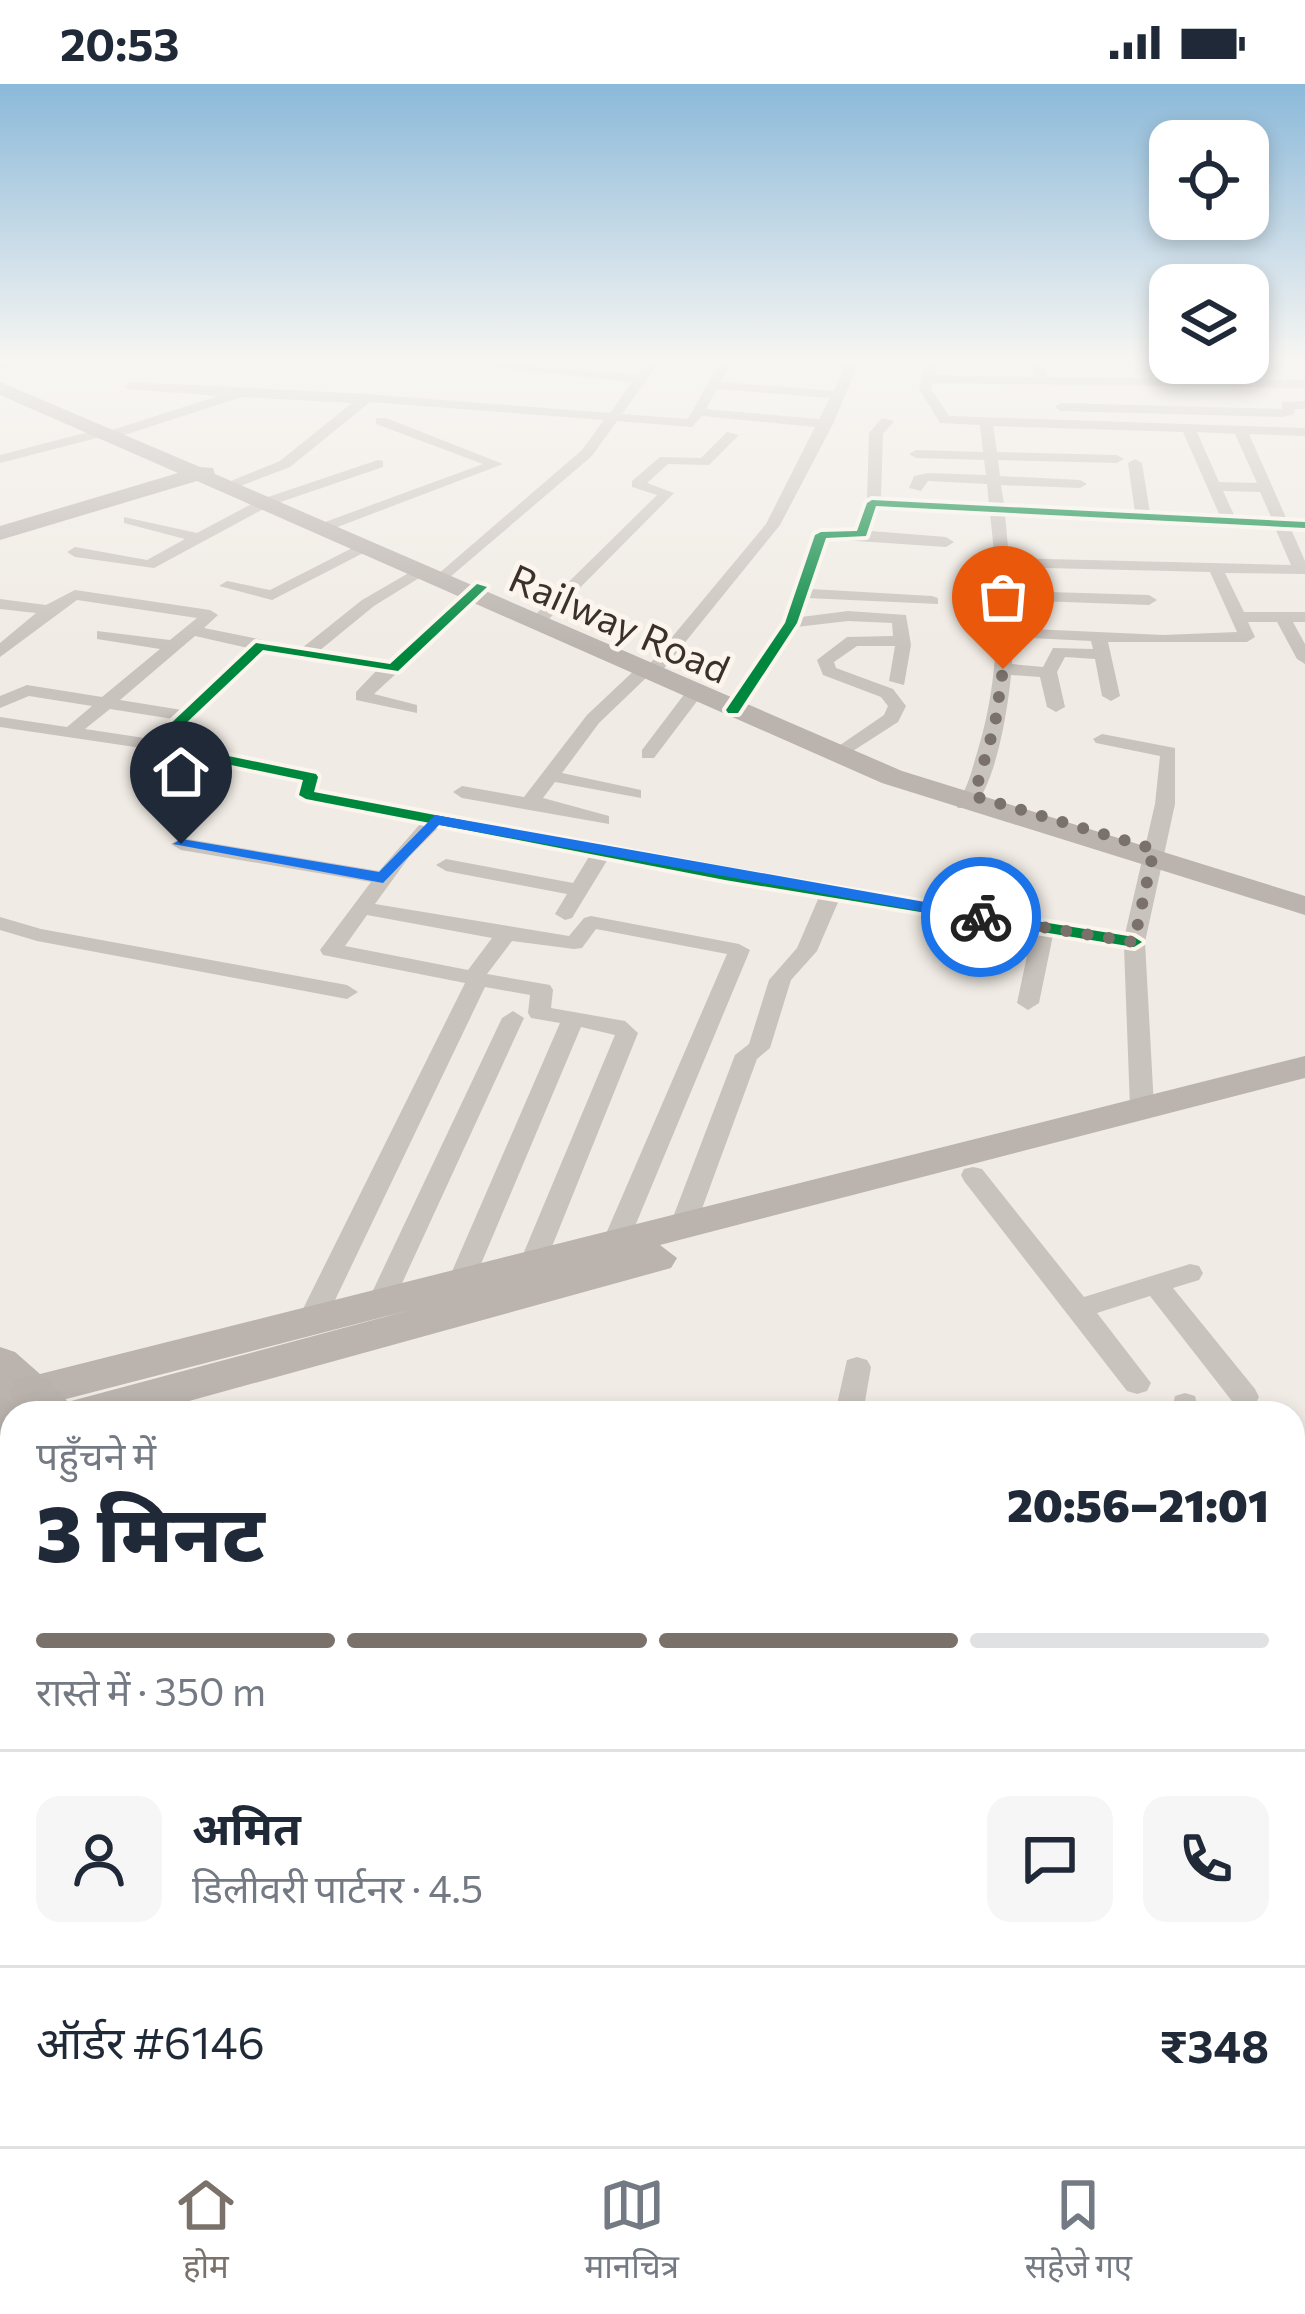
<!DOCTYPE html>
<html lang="hi">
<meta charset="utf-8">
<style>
:root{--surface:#fff;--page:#f6f6f7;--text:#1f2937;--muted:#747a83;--line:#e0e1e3;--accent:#7a716b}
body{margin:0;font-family:Commissioner,"Noto Sans Devanagari",sans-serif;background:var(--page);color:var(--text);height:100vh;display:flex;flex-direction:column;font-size:45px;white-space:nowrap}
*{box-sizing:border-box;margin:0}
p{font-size:39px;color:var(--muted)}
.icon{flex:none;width:66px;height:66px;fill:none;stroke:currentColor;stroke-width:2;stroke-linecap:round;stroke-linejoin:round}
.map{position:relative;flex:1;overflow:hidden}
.drawer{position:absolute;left:0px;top:1317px;width:1305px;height:747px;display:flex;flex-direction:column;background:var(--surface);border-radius:36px 36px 0 0;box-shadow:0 6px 18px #0003}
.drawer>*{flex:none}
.buttons{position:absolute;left:1149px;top:36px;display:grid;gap:24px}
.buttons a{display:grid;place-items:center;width:120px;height:120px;border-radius:24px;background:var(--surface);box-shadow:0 6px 18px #0003;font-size:60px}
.pin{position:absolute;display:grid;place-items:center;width:102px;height:102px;color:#fff;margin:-123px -51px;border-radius:50% 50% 50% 0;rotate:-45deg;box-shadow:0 0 12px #0007}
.pin .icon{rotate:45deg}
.courier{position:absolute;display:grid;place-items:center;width:120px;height:120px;margin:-60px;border:9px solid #1a73e8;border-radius:50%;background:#fff;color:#222;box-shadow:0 3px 15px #0007}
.headline em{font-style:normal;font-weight:800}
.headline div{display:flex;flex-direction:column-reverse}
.headline{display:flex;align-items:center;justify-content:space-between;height:204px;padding:0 36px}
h1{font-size:78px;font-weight:800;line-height:90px}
.bar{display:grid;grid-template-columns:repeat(4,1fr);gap:18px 12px;align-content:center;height:144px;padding:0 36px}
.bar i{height:15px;border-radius:9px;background:var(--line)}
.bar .active{background:var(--accent)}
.bar p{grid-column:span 4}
.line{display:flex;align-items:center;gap:30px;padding:0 36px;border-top:3px solid var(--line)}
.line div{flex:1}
.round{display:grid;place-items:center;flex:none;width:126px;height:126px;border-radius:24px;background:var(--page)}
.status{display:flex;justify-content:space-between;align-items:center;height:84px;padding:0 60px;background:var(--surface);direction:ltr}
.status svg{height:33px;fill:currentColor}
.tabs{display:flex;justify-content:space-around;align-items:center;height:168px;border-top:3px solid var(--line);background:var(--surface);font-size:33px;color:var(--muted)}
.tabs a{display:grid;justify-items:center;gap:6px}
.tabs .active{color:var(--accent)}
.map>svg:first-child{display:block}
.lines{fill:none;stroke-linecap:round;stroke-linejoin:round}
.street{fill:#c9c3bd;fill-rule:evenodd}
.secondary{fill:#bab3ae;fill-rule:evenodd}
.primary{fill:#b8b1ac;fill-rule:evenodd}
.cycleway-casing{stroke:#fbf5ed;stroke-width:8}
.cycleway{fill:#00873e;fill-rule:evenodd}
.route{fill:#1a73e8}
.done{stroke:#7a716b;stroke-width:12;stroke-dasharray:0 21.6}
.labels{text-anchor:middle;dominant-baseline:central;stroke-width:10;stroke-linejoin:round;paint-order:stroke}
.far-street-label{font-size:39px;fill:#3b302a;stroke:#fbf5ed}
</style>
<div class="status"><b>20:53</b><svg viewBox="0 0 49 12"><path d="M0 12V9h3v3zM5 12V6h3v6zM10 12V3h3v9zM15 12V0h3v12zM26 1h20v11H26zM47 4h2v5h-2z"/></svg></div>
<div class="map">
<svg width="1305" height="2062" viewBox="0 0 1305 2062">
<rect width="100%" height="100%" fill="#f0ebe4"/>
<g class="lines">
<!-- street -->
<g class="street">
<path d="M6,276h17l-23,11v-8z"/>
<path d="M422,276h51l165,15 11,-15h12l-39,54 66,5 33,-59h12l-12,22 113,9 10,-23 -69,-8h85l-27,64 -53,101 -123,152h-10l-48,46 -37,50 79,17v8l-86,-16 -12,16 66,18v8l-147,-26 -9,-6 9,-6 62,11 63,-82 52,-49h9l118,-142 49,-97 -113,-11 -10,11 -75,-6 -25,35 -149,127 -6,-2v-6l145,-125 22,-30 -234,-18 -80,65 -52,20 -7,-4 2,-3 47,-19 72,-58 -110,-6 -130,42 -11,-2 -101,26v-8l100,-26 6,3 112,-36 -91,-7 -2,-3 6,-4 236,12 243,19 22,-31zM717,305l113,9 -11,21 -113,-10z"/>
<path d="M926,276h12l-3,15 100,2 -4,-17h12l5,17 257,3v8l-372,-5 -2,6 18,27 356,12v8l-56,-2 38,86 18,1v8h-14l14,32v13l-80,-1 19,39h61v10h-12l12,22v20l-8,-5 -20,-37h-29l7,15 -8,5h-139l12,54 -9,5 -9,-5 -7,-37 -30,-2 -8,15 8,35 -9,5 -9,-5 -7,-30 -29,-2c-3,33 -15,111 -39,133h-14l-3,-4c13,-14 16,-32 22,-51 25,-80 22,-159 13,-240l-112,-5 -7,23 75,6 8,5 -8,5 -119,-8 -16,50 121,7 6,2v6l-131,-6 -6,19 47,-6 58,4 5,30 -7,40 -15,-4 6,-35h-38l-23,16 2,6 57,21 13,17 -8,16 -56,36 -6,2 -9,-6 57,-39 4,-9 -7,-9 -58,-22 -6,-15 30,-23 46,-1 -1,-13 -44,-2 -52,6 -57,87h-12l-3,-4 59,-87 33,-91 40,-2 11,-30 2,-67 13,-15 12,3 -11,13 -2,65 108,6 -2,-21 -59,-3 -7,10 -12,-3 5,-12 14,-3 58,2 -2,-15 -68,-2 -7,-4 7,-4 67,2 -3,-27 -40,-2 -21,-34zM993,342l190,6 37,84 -70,-3 -8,-50 -7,-4 -7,4 7,49 -131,-7 -3,-20 79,3 7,-4 -7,-4 -80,-4 -2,-16 119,3 7,-4 -7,-4 -120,-3zM1197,348l38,2 22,49 -38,-1zM1223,407l37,1 12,27 -37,-2zM1005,430l270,14 16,37 -282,-7zM1010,483l200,5 27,60 -74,3 -150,-7 -1,-28 137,5 8,-5 -8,-5 -137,-4zM1013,553l78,4 2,8 -40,-1 -10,19 -31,-3z"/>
<path d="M1064,276h106l5,3 -105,1z"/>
<path d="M1285,276l4,7h-79l-6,-4z"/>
<path d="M1305,317v8h-10l-1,5 -11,3 -222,-6 -6,-4 6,-4 221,6v-7z"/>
<path d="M376,334h10l117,46 -176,67h-10v-6l166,-61 -107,-40z"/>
<path d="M727,348l12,3 -30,30 -41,-1 -21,19 27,10 -132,133h-12v-6l127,-125 -25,-8v-6l28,-24 41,1z"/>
<path d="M378,376l5,1v6l-114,39 -115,62 -79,-11 -8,-5 8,-5 72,13 38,-21 -61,-16v-6l73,16 62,-33z"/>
<path d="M366,457l8,5 -3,3 -99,51 -53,-14 8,-5 43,9z"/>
<path d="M419,483l13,3 -58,36 -55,45 70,11 86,-78h12v6l-113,104 43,11v8l-61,-13v-8l21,-22 -113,-18 -96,90 150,31 -1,18 408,78 400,65 30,-130 5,-48 -64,-13 -3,-4 9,-5 73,14v56l-30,138 9,165 -4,5h-16l-4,-5 -6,-160 -71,-12 -14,68 -11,7 -11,-7 15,-71 -193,-32 -22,51 -26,29 -21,68 -13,11 -61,166 -4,6h-18l-4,-6 65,-170 14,-11 20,-64 28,-32 22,-51 -211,-38 -36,59 -7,2 -10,-6 12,-20 -121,-23 -10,-6 10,-6 127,24 17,-28 -150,-29 -31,31 -34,47 194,32 15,-18 7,-2 148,28 11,6 -122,293 -4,6h-18l-4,-6 125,-289 -131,-25 -14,19 -8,1 -62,-8 -25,33 63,11 3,5 -2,18 74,13 13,12 -93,231 -4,7h-18l-4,-7 96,-229 -34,-8 -108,256 -4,7h-18l-4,-7 113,-260 -29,-5 -3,-5 2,-18 -45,-8 -160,334 -4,7h-20l-4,-7 168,-338 -142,-28 -3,-5 51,-68 -190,-32 -10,-6 10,-6 198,33 42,-48 -122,-24 -3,-4 5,-15 -146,-30 -155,-23v-10l67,10 25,-21 -63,-10 -29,12v-12l27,-11 75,12 58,-48 -63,-10v-8l73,9 27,-22 -120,-18 -77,57v-14l36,-30 -36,-4v-10l46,6 29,-15 135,20 8,5 -14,13 98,20 60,-48zM195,552l53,12 -66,62 -62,-10zM110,625l63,10 -22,20 -66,-10zM367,831l125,23 -24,32 -123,-24z"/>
<path d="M695,603l9,5 -50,66h-12v-8l47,-62z"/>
<path d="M0,833l41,12 306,56 11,7 -11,7 -310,-58 -37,-11z"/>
<path d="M513,927l11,7 -131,285 -3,7h-20l-3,-7 135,-285z"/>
<path d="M973,1083l9,2 102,128 106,-33 9,2 4,7 -4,7 -26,8 82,101 4,8 -4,8 -10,3 -10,-3 -85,-109 -53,17 54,70 -4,8 -10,3 -10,-3 -163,-210 -3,-6 3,-6z"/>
<path d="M857,1273l10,3 4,7 -8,46h-28l12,-53z"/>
<path d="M1185,1309l10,3 4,17h-28l4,-17z"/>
<path d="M1293,1359l12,1v22l-12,-1z"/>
<path d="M1293,1493l12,2v26l-12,-2z"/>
<path d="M12,1811v40l-12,5v-40z"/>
</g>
<!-- secondary -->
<g class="secondary">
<path d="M0,298l200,85 13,1 2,6 687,297 403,125v19l-423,-132 -685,-302 -197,59v-14l178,-53 -178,-78z"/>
<path d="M1305,972v22l-645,167 17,13 -6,10 -525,145h-81l6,-12 15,-4 328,-88 -402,104v42l-12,4v-112l15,5 25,22z"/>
<path d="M1293,1811l12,2v54l-12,-2z"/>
</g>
<!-- primary -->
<g class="primary">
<path d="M32,1291l16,5 30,33h-66v29l-12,-4v-40l15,5 -6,-11 7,-12z"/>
<path d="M650,2052h80l5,10h-81z"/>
</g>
<defs>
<g id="cycleway">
<path d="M872,416l433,22v6l-429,-22 -10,30 -40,2 -29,85 -59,90h-10l-2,-3 59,-87 30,-88 6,-3 36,-1 10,-28z"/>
<path d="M477,500l10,3 -89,84 -135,-21 -98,93 151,31 2,3 -4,15 411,78 409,67 8,5 -8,5 -409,-67 -419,-81 -7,-4 4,-15 -148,-31 -7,-4 108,-102 134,21z"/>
</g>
</defs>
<!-- cycleway casing -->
<use href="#cycleway" class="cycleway-casing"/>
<!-- cycleway -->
<use href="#cycleway" class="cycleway"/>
</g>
<!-- sky -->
<linearGradient id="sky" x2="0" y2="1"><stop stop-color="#8bb9d9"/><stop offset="0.49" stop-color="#f8f6f3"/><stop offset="1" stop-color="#f8f6f3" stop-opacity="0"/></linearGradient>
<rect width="1305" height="565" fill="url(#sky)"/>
<!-- route -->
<path class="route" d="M435,731l546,97 8,5 -8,5 -542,-97 -56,58 -210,-39 8,-5 198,33z"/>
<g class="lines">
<!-- done -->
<path class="done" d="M981,833l153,25 20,-93 -180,-53 21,-72 8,-55"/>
</g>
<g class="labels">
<!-- far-street labels -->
<g class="far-street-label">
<text transform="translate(620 538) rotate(24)">Railway Road</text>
</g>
</g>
</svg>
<div class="buttons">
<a><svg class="icon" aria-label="locate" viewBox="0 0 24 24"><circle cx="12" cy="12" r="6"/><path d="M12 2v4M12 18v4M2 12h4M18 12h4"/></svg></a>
<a><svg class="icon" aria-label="layers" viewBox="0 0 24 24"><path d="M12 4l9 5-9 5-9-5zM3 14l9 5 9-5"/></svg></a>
</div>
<div class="pin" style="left:1003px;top:585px;background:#ea580c"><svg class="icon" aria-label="bag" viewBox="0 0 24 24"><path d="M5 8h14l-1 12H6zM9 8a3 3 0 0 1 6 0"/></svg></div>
<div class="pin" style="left:181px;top:760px;background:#1f2937"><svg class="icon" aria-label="home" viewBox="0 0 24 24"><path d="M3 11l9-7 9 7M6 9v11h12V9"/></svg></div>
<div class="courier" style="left:981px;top:833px"><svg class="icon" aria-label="bike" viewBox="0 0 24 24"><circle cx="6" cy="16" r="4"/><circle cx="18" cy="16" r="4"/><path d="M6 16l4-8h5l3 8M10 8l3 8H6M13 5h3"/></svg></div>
<section class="drawer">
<div class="headline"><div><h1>3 मिनट</h1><p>पहुँचने में</p></div><em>20:56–21:01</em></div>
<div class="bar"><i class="active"></i><i class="active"></i><i class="active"></i><i></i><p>रास्ते में · 350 m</p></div>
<div class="line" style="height:216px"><a class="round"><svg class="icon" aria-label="person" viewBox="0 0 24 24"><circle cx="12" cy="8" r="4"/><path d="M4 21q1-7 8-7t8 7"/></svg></a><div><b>अमित</b><p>डिलीवरी पार्टनर · 4.5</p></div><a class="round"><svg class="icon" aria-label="chat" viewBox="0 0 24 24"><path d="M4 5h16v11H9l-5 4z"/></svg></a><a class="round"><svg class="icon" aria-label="phone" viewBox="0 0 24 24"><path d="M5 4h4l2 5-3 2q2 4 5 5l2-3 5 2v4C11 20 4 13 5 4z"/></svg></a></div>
<div class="line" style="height:156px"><div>ऑर्डर #6146</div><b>₹348</b></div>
</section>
</div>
<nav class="tabs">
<a class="active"><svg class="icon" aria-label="home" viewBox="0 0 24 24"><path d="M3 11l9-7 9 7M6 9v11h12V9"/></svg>होम</a>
<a><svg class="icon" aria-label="map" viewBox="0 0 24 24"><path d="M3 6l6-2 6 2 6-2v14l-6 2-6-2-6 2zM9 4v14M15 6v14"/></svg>मानचित्र</a>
<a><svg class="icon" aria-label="saved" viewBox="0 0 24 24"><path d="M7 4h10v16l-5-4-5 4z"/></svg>सहेजे गए</a>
</nav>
